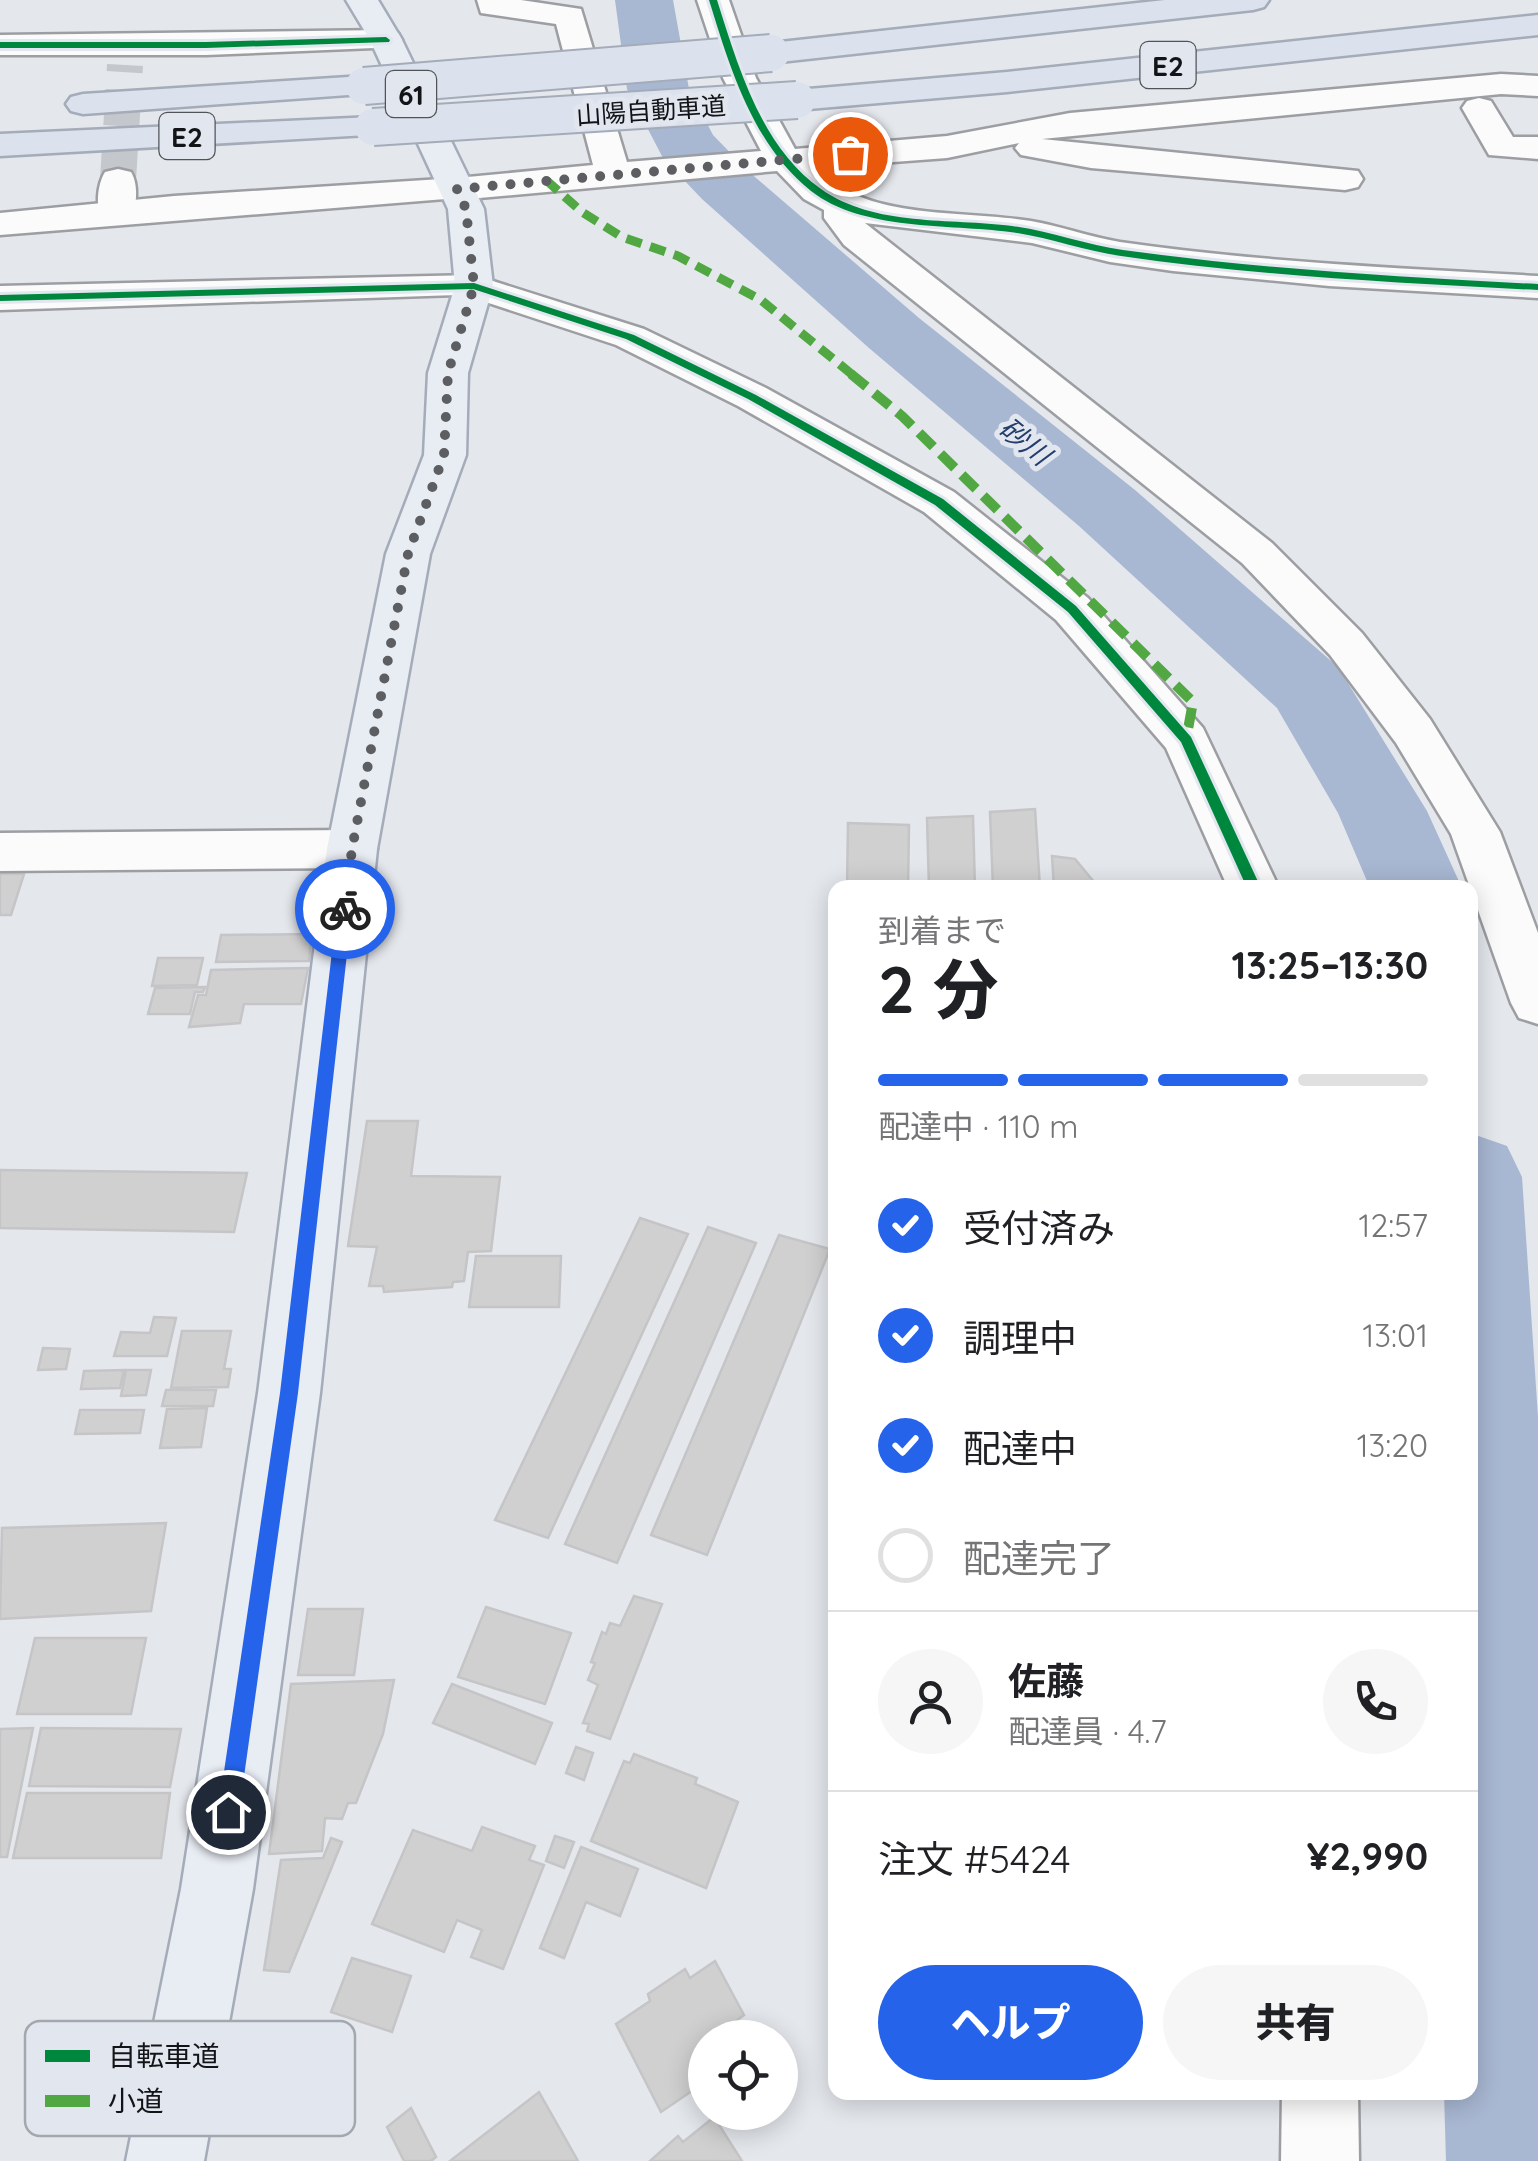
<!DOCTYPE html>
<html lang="ja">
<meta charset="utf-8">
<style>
:root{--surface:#fff;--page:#f6f6f6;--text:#202124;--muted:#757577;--line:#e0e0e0;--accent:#2563eb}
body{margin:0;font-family:Quicksand,"Noto Sans JP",sans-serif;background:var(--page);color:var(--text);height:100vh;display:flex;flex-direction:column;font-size:38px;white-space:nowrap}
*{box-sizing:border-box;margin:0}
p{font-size:32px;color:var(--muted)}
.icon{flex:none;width:55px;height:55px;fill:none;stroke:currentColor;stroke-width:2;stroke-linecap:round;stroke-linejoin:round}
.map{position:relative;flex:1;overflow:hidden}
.side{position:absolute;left:828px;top:880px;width:650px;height:1220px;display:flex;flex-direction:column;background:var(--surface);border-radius:20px;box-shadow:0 5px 25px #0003}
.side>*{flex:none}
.buttons{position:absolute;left:688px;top:2020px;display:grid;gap:20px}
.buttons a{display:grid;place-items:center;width:110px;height:110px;border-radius:50%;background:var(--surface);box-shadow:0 5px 25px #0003;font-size:50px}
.pin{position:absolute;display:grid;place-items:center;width:85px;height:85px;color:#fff;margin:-42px;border:5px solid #fff;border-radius:50%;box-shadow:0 2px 10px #0007}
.courier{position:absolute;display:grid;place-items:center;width:100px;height:100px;margin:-50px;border:8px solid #2563eb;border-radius:50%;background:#fff;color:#222;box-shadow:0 2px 12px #0007}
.summary em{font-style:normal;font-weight:800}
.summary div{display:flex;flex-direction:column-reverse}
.summary{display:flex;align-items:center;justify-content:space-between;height:170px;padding:0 50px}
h1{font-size:65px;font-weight:800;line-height:75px}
.bar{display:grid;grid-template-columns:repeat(4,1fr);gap:15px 10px;align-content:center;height:120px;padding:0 50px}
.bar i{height:12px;border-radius:8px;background:var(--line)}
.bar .on{background:var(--accent)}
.bar p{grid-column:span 4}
.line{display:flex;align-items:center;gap:25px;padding:0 50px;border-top:2px solid var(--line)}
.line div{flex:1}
.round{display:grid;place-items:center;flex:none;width:105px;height:105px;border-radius:52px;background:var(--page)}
ol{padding:0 50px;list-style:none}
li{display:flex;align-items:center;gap:30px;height:110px}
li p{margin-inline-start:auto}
li .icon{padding:10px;border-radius:50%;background:var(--accent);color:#fff;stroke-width:4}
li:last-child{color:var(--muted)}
li i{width:55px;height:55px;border:5px solid var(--line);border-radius:50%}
.button{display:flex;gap:20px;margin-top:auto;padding:20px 50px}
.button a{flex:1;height:115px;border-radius:60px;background:var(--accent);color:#fff;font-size:40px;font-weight:800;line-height:115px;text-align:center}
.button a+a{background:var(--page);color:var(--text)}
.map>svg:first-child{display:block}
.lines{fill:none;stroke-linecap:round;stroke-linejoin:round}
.river{fill:#a8b7d2;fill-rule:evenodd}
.building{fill:#d0d0d1;stroke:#c5c5c7;stroke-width:2.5}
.minor-tunnel{stroke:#c4c7cc;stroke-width:36;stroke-dasharray:36 18;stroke-linecap:butt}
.minor-casing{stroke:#9c9ea2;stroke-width:5}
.tertiary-casing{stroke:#9c9ea2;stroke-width:5}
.primary-casing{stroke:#a4acb9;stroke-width:5}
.motorway-casing{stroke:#a4acb9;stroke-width:5}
.minor{fill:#fbfbfc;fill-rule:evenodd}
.tertiary{fill:#fbfbfc;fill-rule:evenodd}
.primary{fill:#e8ecf3;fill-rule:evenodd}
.motorway{fill:#dce2ed;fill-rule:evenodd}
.motorway-bridge-casing{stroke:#a4acb9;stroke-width:40;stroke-linecap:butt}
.motorway-bridge{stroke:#dce2ed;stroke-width:36}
.quiet-far1{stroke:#51a842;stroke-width:9;stroke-dasharray:16 9;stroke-linecap:butt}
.quiet{stroke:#51a842;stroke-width:10;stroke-dasharray:20 10;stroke-linecap:butt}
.cycleway-casing{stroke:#e1e6ef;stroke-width:6}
.cycleway{fill:#00873e;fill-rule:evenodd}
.route{fill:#2563eb}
.done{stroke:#5c5e62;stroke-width:10;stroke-dasharray:0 18}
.labels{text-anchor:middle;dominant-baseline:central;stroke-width:10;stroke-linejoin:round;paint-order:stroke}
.far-street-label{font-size:25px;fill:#121417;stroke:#e1e6ef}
.shield{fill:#e1e6ef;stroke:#505358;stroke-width:2.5}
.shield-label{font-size:28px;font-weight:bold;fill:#121417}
.far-water-label{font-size:28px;font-style:italic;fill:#233d6c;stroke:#e1e6ef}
.key{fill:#e1e6ef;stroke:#a3a7ae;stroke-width:2.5}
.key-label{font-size:28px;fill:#121417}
</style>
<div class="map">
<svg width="1538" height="2161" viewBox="0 0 1538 2161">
<rect width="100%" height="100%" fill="#e4e7ec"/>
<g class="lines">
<!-- river -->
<g class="river">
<path d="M615,0h58l16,89 24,46 35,36 171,147 216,172 203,177 89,144 35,77h-92l-32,-75 -61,-105 -198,-182 -210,-178 -167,-149 -39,-41 -36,-69z"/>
<path d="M1470,1133l37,13 15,31 16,240v744h-92l-2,-69h26z"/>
</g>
</g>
<!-- building -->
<g class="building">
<path d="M1035,809l5,79h-47l-3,-76z"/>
<path d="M973,816l2,72h-46l-2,-70z"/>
<path d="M848,823l61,2 -1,63h-61z"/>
<path d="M1052,856l23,3 24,29h-45z"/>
<path d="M0,874h24l-13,41h-11z"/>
<path d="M312,934l-3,27 -93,1 5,-27z"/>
<path d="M158,958h45l-6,27 -45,1z"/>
<path d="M308,968l-7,36h-57l-4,19 -51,4 9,-32h8l5,-25z"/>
<path d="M205,987l-2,5h-8l-5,22h-42l7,-26z"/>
<path d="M367,1121h51l-7,55 89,1 -9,74 -23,1 -4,29 -11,1 -1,5 -68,5 -1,-6h-14l8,-39 -29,-1z"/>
<path d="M0,1170l247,3 -13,59 -234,-4z"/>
<path d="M640,1218l48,16 -140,304 -53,-18z"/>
<path d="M708,1227l48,16 -139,320 -52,-19z"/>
<path d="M779,1235l51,14 -123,306 -56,-20z"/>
<path d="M476,1256h85l-2,51h-90z"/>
<path d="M154,1317l22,1 -9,38h-53l7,-24 29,1z"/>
<path d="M182,1331h49l-7,38h7l-3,18 -57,1z"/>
<path d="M43,1348l27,1 -4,20 -28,1z"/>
<path d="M124,1370l-4,18 -39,1 3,-18z"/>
<path d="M126,1370h25l-5,25 -25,1z"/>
<path d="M166,1390h50l-3,16h-51z"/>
<path d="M207,1408l-6,39 -41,1 7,-39z"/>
<path d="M80,1410h64l-4,23 -65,1z"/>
<path d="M166,1523l-15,88 -151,8 2,-91z"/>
<path d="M634,1596l28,8 -52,135 -23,-8 2,-7 -6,-1 15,-38 -10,-5 7,-17 -4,-1 11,-30 4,2 4,-11 10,3z"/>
<path d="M486,1607l85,26 -26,71 -87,-27z"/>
<path d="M308,1609h55l-9,66h-56z"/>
<path d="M35,1638h111l-15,76h-114z"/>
<path d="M394,1680l-11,54 -27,69h-8l-6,16 -17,-1 -3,33 -53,3 22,-170z"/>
<path d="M452,1684l100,39 -17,41 -102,-41z"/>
<path d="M33,1728l-26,129h-7v-128z"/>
<path d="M41,1728l140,1 -11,58 -141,-1z"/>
<path d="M576,1747l17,6 -9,27 -18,-7z"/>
<path d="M634,1754l63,24 -2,6 43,18 -32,86 -115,-47 33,-80 6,2z"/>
<path d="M27,1793h143l-9,65h-148z"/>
<path d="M482,1827l53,19 -6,14 15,5 -41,104 -32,-12 11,-27 -25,-10 -13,32 -72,-28 41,-94 59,21z"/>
<path d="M555,1836l19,6 -10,26 -18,-7z"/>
<path d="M331,1838l11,4 -53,130 -25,-2 17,-110 42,-2z"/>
<path d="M581,1847l57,22 -18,47 -34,-14 -22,56 -24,-10z"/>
<path d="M352,1958l59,18 -19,56 -61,-20z"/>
<path d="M715,1961l29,54 -7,5 10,18h-42v44l-44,30 -45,-88 34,-23 -2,-7 37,-25 5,9z"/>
<path d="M539,2092l39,69h-128z"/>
<path d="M411,2108l25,49 -5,4h-27l-17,-34z"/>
<path d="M714,2117l28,44h-92l28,-25 5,6z"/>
</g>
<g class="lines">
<!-- minor-tunnel -->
<path class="minor-tunnel" d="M118,180l7,-115"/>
<defs>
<g id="minor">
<path d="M477,0h44l60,9 46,153 134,-11 -38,-73 -26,-78h32l27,78 39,71 152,-13 123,-23 431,-39 37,2v20l-37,-2 -459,45 316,32 5,8 -5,8 -13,3 -254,-22 -70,-13 -6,-7 4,-5 -72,15 -134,10c60,54 143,41 218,53 30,5 58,16 89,21 138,20 279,26 418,34v22l-209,-12 -156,-15 -63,-9 -78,-19 -167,-20 407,320 90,90 68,86 70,113 38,101v91l-19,-6 -8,-15 -60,-169 -55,-91 -66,-88 -88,-92 -398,-318 -20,-27v-8l-20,-11 -27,-28 -320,29 -13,-3 -5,-8 5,-8 13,-3 136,-13 -37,-141 -75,-11z"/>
<path d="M386,30l12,3 4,7 -4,7 -192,8h-206v-20z"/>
<path d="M1479,98l12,3 22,36h25v22l-49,-4 -27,-47 5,-7z"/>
<path d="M118,169l13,3c8,13 6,37 -2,49l-13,3 -13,-3c-8,-13 -6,-36 2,-49z"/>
<path d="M474,275l13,3 6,8 -6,8 -487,16v-24z"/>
<path d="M352,830l18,6 7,13 -7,13 -18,6 -352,3v-38z"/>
</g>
<g id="tertiary">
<path d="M457,178l13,3 5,8 -5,8 -470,38v-22l174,-17z"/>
<path d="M474,275l170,54 122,59 188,104 134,106 115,130 76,160h-51l-62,-140 -110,-128 -132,-108 -186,-106 -122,-61 -155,-51 -6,-8 6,-8z"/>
<path d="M1282,2092h76l1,69h-78z"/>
</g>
<path id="primary" d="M346,0h32l24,40 82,169 9,77 -25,87 -2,82 -36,99 -53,295 -57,544 -67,496 -49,272h-78l55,-272 77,-496 69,-544 59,-295 38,-99 4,-82 27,-87 -7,-77 -78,-169z"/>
<g id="motorway">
<path d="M1165,0h104l-5,7 -11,3 -482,53 -12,-3 -5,-7 5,-7 12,-3z"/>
<path d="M1538,15v20l-531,57 -210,18 -12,-3 -5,-7 5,-7 12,-3 210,-18z"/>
<path d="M364,76l12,3 5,7 -5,7 -293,21 -12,-3 -5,-7 5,-7 12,-3z"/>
<path d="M373,117l12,3 5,7 -5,7 -385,22v-22z"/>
</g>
</defs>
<!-- minor casing -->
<use href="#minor" class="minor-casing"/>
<!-- tertiary casing -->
<use href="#tertiary" class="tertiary-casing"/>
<!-- primary casing -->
<use href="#primary" class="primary-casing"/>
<!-- motorway casing -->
<use href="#motorway" class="motorway-casing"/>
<!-- minor -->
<use href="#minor" class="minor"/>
<!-- tertiary -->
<use href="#tertiary" class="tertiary"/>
<!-- primary -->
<use href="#primary" class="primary"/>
<!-- motorway -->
<use href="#motorway" class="motorway"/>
<defs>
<g id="motorway-bridge">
<path d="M364,86l407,-33"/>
<path d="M373,127l424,-27"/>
</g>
</defs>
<!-- motorway-bridge casing -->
<use href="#motorway-bridge" class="motorway-bridge-casing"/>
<!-- motorway-bridge -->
<use href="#motorway-bridge" class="motorway-bridge"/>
<!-- quiet-far1 -->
<path class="quiet-far1" d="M546,180l36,32 40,25 56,19 83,44 93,76"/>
<!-- quiet -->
<path class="quiet" d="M851,374l51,42 291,286 -7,38"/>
<defs>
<g id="cycleway">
<path d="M709,0h8c21,66 44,147 104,189 53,38 130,29 191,37 38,5 74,19 111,24 138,19 277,27 415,34v6c-139,-7 -279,-14 -417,-34 -37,-5 -73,-19 -111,-24 -61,-8 -148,-1 -199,-41 -58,-46 -81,-123 -102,-191z"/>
<path d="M386,37l4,3 -1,2 -183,6h-206v-6h206z"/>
<path d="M474,283l160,52 122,60 187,104 133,107 115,131 70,151h-14l-66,-146 -113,-130 -133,-107 -187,-106 -122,-60 -153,-50 -473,12v-6z"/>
</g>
</defs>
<!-- cycleway casing -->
<use href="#cycleway" class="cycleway-casing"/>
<!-- cycleway -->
<use href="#cycleway" class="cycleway"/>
</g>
<!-- route -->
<path class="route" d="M345,903l7,6 -54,484 -59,419 -3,8 -8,3 -7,-3 -3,-8 62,-419 57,-484z"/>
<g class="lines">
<!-- done -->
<path class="done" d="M345,909l7,-60 56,-295 36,-99 4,-82 26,-87 -8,-77 -9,-20 393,-35"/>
</g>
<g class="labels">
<!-- far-street labels -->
<g class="far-street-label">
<text transform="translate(651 110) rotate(-4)">山陽自動車道</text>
</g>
<!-- shield labels -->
<g class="shield">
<rect x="1140.5" y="42" width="55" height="46" rx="8"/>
<rect x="386" y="71" width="50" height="46" rx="8"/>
<rect x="159.5" y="113" width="55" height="46" rx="8"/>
</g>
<g class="shield-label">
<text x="1168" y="65">E2</text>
<text x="411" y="94">61</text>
<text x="187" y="136">E2</text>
</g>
<!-- far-water labels -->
<g class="far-water-label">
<text transform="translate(1025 441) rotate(39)">砂川</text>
</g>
</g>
<!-- legend -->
<rect x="25" y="2021" width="330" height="115" rx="15" class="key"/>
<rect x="45" y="2050" width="45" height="12" fill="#00873e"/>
<rect x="45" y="2095" width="45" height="12" fill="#51a842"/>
<g class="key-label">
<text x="108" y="2066">自転車道</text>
<text x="108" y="2111">小道</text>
</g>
</svg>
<div class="buttons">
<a><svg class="icon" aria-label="locate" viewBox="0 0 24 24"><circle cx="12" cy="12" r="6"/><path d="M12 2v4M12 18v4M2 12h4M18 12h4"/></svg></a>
</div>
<div class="pin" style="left:850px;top:154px;background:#ea580c"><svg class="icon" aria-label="bag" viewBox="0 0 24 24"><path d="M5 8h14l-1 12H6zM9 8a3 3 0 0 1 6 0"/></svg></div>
<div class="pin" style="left:228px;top:1812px;background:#1f2937"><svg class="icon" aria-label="home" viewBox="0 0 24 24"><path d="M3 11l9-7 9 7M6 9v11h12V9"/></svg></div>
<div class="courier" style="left:345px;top:909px"><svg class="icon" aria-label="bike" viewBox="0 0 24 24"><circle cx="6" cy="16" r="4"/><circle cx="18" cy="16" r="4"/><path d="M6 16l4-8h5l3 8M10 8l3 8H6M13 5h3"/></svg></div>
<section class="side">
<div class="summary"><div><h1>2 分</h1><p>到着まで</p></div><em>13:25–13:30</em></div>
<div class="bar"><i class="on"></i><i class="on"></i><i class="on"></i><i></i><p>配達中 · 110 m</p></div>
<ol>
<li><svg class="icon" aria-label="check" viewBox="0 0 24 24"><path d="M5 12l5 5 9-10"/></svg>受付済み<p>12:57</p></li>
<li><svg class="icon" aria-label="check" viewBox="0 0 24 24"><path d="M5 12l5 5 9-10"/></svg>調理中<p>13:01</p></li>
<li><svg class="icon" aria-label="check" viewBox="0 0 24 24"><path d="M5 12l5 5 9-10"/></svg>配達中<p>13:20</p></li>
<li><i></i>配達完了</li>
</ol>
<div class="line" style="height:180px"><a class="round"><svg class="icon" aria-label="person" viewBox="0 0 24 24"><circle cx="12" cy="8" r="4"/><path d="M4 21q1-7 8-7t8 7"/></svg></a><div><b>佐藤</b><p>配達員 · 4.7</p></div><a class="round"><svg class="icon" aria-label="phone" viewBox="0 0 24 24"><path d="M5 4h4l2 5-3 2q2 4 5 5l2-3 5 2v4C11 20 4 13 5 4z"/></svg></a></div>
<div class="line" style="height:130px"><div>注文 #5424</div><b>¥2,990</b></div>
<div class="button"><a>ヘルプ</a><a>共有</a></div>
</section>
</div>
